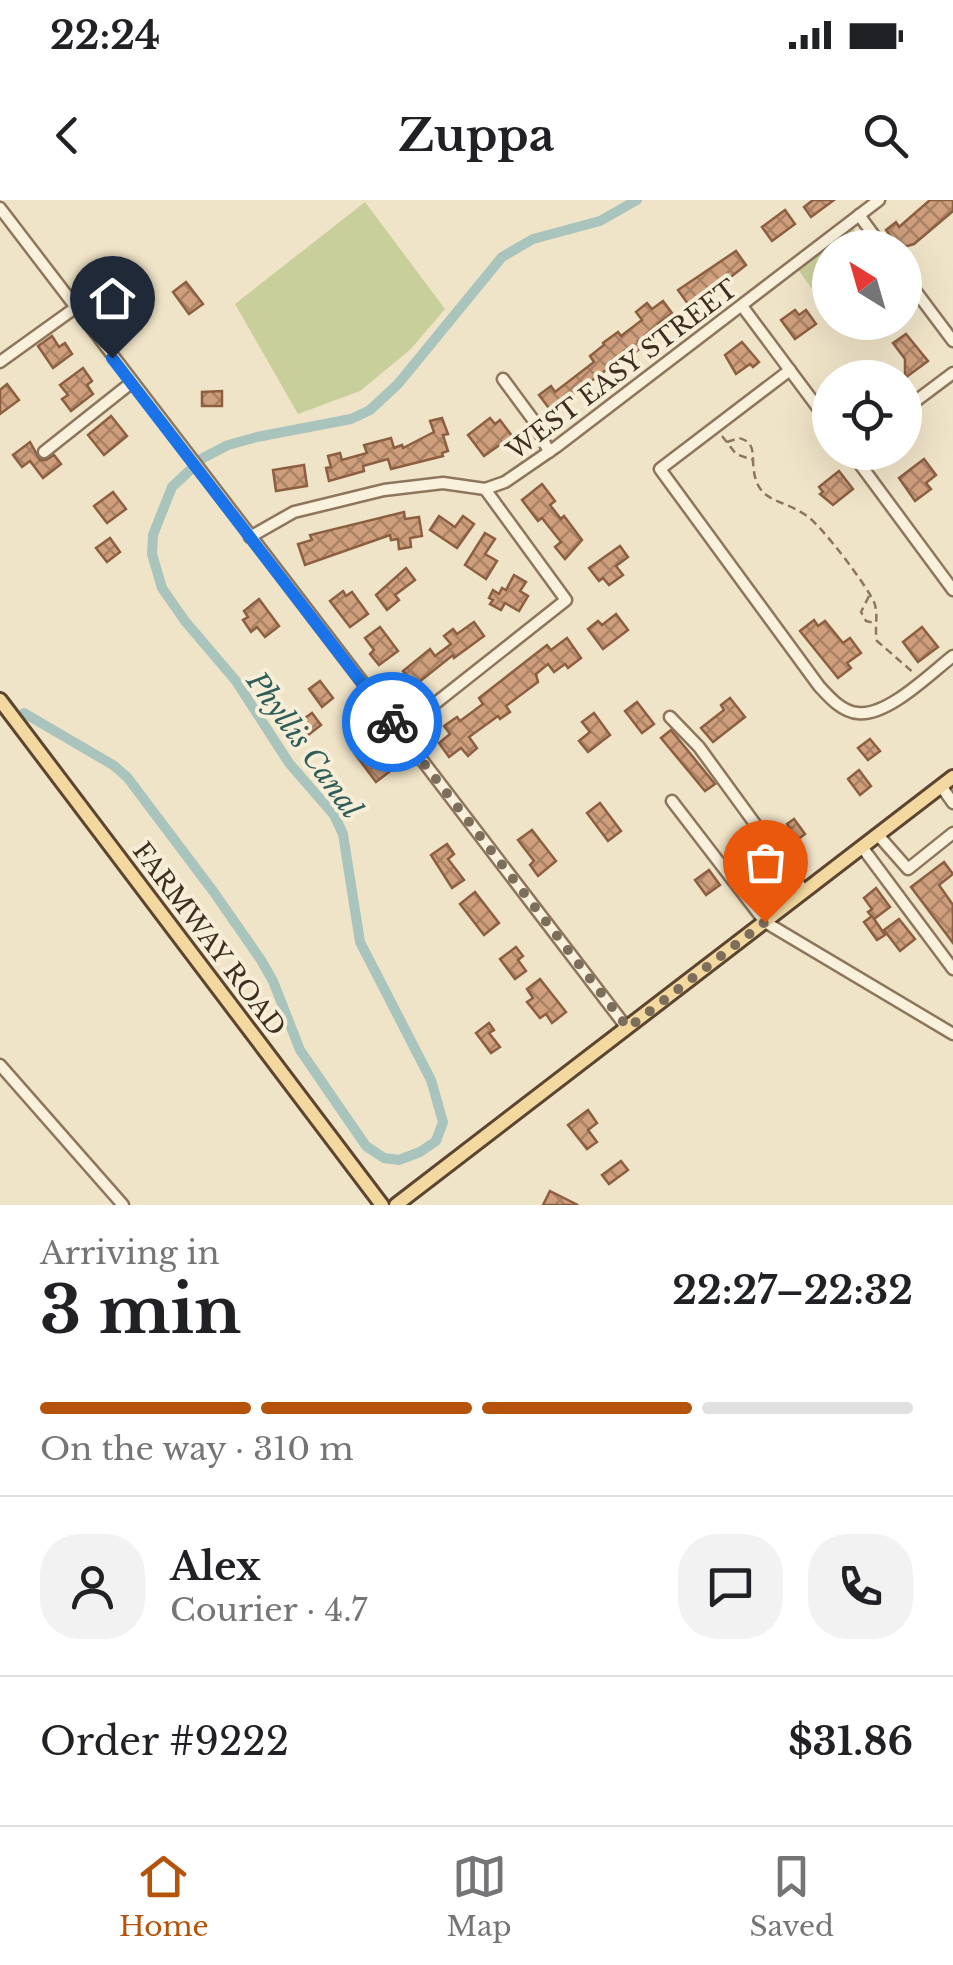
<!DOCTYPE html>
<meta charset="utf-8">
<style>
:root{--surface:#fff;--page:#f2f2f2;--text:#202124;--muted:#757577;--line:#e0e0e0;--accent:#b45309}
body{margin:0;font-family:"Libre Baskerville",serif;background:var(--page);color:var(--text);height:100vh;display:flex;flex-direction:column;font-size:38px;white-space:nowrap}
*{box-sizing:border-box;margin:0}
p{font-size:32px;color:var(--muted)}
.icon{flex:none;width:55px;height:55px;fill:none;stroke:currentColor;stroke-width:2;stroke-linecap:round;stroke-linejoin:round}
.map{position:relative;height:1005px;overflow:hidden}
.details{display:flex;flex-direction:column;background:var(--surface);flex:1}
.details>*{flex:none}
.needle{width:65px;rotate:323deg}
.tools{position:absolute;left:812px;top:30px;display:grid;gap:20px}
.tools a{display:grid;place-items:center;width:110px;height:110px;border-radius:50%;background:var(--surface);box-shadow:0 10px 40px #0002;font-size:50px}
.pin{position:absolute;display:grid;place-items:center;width:85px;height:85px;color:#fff;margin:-102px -42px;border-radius:50% 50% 50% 0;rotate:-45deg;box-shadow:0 0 10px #0007}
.pin .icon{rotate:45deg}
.courier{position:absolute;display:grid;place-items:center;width:100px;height:100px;margin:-50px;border:8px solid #1a73e8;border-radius:50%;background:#fff;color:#222;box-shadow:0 2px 12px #0007}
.headline em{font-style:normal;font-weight:800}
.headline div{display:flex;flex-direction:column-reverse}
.headline{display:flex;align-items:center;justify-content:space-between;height:170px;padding:0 40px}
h1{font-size:65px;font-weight:800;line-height:75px}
.bar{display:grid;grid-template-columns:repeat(4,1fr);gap:15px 10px;align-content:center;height:120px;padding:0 40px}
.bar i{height:12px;border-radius:8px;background:var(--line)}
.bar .current{background:var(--accent)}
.bar p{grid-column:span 4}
.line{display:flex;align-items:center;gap:25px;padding:0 40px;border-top:2px solid var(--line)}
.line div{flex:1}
.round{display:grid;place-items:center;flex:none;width:105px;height:105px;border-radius:40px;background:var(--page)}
.status{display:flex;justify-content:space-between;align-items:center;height:70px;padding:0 50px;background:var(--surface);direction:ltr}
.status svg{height:28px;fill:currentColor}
header{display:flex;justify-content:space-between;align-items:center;height:130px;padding:0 40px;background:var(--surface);font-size:45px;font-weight:800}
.menu{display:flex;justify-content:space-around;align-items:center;height:140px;border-top:2px solid var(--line);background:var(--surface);font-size:28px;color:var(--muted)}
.menu a{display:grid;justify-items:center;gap:5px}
.menu .current{color:var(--accent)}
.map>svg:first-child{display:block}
.grass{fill:#c9cf9b}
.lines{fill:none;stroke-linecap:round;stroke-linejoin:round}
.canal{stroke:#a9c4bc;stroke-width:10}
.building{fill:url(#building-cross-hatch);stroke:#8d5f41;stroke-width:2.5}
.minor-casing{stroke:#8d765c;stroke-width:15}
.major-casing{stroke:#5b4430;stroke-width:18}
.path{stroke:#8d765c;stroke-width:2.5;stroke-dasharray:8 5;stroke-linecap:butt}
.minor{stroke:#faf1dc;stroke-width:10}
.major{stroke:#f3d9a0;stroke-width:12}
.done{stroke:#7c6e5b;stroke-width:10;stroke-dasharray:0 18}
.route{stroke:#1a73e8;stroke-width:12}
.labels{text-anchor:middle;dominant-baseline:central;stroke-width:8;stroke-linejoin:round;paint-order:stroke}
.street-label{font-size:25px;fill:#3d2e20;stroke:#f7eed8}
.water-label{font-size:28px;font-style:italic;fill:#2f5d5a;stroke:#f7eed8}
</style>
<div class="status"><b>22:24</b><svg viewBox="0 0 49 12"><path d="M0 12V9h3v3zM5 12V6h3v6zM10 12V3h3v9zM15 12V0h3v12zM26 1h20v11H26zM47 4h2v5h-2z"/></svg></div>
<header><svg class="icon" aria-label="back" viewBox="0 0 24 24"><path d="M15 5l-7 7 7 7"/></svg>Zuppa<svg class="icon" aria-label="search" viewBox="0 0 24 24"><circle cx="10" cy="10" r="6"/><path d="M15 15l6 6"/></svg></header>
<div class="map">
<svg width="953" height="1005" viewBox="0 0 953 1005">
<defs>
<pattern id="building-cross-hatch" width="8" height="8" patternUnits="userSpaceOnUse" patternTransform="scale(2.5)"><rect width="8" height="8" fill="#cf9f7d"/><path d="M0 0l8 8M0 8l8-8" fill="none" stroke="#a98266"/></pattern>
</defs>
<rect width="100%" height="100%" fill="#f0e4c8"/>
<!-- grass -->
<g class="grass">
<path d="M365,2l80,107 -35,41 -50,41 -62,23 -63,-110z"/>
<path d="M852,27l16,20 -38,1v39l-13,9 -20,-28z"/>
</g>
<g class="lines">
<!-- canal -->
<path class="canal" d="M24,513l89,52 14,12 86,114 48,69 12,21 27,69 66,96 18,12 15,2 21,-8 16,-11 7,-19 -12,-42 -71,-138 -17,-108 -9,-19 -45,-52 -53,-82 -51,-60 -23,-33 -10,-34 1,-19 19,-48 31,-29 25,-13 29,-8 94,-18 19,-9 28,-26 104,-127 31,-18 67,-18 37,-21"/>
</g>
<!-- building -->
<g class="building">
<path d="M813,0h21l-23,17 -7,-10z"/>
<path d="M930,0h23v11l-39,33 -14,4 -14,-18 10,-8 3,5z"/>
<path d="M785,10l10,14 -23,17 -10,-14z"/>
<path d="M736,51l10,14 -55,43 -13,-18z"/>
<path d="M132,67l21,26 -10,8 6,8 -8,6 -26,-35z"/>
<path d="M186,82l17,22 -14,10 -16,-22z"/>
<path d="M663,101l9,12 -14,11 6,7 -9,6 -4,-6 -13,10 4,6 -8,6 -5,-6 -22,17 3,3 -32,24 -11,9 3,4 -15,12 -16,-21 12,-9 4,6 39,-30 -4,-6 14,-11 -1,-2 15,-11 3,4 21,-16 -6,-8 11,-9 5,6z"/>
<path d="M795,110l4,5 7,-5 10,14 -21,15 -14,-19z"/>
<path d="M906,134l22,27 -23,17v-19l-12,-16z"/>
<path d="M52,136l7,11 6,-4 7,11 -19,14 -15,-22z"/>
<path d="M742,142l17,20 -6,5 -3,-3 -14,10 -11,-19z"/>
<path d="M83,168l9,13 -5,4 6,9 -22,17 -9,-12 6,-4 -8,-10z"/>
<path d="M7,184l12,16 -19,14v-24z"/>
<path d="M222,191v15h-20v-14z"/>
<path d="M111,216l16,20 -23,19 -16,-20z"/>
<path d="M442,218l6,16 -5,1 5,16 -6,2 1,3 -52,13 -3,-10 -25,7 1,5 -35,10 -3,-13 5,-1 -3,-11 12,-3 2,7 25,-7 -3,-8 27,-7 3,10 8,-3 1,3 31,-16 -4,-11z"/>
<path d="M490,218l5,6 5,-4 15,20 -11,8 -3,-4 -17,12 -16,-21z"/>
<path d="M30,242l10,18h6l8,-5 7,9 -18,14 -13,-17 -8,6 -9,-12z"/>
<path d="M924,259l12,16 -10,8 5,6 -16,12 -16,-23z"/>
<path d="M304,265l3,21 -31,5 -3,-21z"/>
<path d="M839,271l14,18 -20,16 -13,-11 3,-2 -4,-5z"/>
<path d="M542,284l13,17 -5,4 11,14 3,-3 18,24 -17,19 -10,-12 6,-5 -19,-24 -4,3 -16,-21z"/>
<path d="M113,292l13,17 -19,14 -13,-17z"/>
<path d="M404,312l1,7 14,-2 3,19 -12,2 1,9 -12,2 -1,-10 -7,1 -1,-5 -85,30 -7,-21 14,-4 -2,-5z"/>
<path d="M439,316l16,11 8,-11 11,8 -17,24 -27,-18z"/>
<path d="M485,333l10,6 -10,15 12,7 -11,18 -21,-14z"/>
<path d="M110,338l10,14 -13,10 -11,-14z"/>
<path d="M620,346l8,11 -12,9 7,9 -14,10 -6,-7 -4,3 -10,-13z"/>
<path d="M406,368l9,12 -20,15 4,5 -12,10 -11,-15z"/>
<path d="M514,375l12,7 -6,9 8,5 -9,15 -14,-8 -4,7 -11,-6 3,-4 -4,-2 4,-8 6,4 3,-6 4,2z"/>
<path d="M343,391l3,5 6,-4 16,22 -18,13 -20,-26z"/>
<path d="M259,399l20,27 -14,11 -8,-10 -6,5 -8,-12 5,-3 -4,-6z"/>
<path d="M616,414l12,16 -25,19 -15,-20 10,-8 4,4z"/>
<path d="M814,420l4,6 7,-5 18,22 7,-5 11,15 -14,10 4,5 -13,10 -38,-47z"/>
<path d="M474,422l10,14 -30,22 -1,-3 -49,39 -10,-12 11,-9 -2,-2 27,-22 5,7 16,-12 -7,-8 9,-7 4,5z"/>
<path d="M380,427l18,24 -19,14 -9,-11 4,-4 -9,-12z"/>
<path d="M922,427l16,20 -20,15 -15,-20z"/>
<path d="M567,438l14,20 -13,10 -3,-4 -11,8 -6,-8 -12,10 2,8 -32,24 4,6 -10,7 -2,-3 -29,21 8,11 -9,8 -7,-8 -12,9 -10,-14 11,-9 -6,-8 13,-9 3,4 23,-17 -4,-6 68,-53 4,5z"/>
<path d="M320,481l13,17 -11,9 -13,-18z"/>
<path d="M730,498l15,19 -32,25 -12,-14 23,-18 -3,-5z"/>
<path d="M637,502l17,22 -12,9 -17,-22z"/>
<path d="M312,513l9,12 -23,18 -10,-13z"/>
<path d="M594,513l16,22 -22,17 -9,-11 11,-9 -8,-10z"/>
<path d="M671,530l44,54 -10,7 -44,-53z"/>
<path d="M870,539l10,12 -12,9 -10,-12z"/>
<path d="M368,544l13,18 5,-4 7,11 -17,13 -21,-28z"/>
<path d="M859,570l12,16 -11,9 -12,-16z"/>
<path d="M600,603l21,28 -13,10 -21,-28z"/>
<path d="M794,619l11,15 -12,9 -8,-11 5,-4 -3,-4z"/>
<path d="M532,630l24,31 -18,15 -8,-11 4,-4 -16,-21z"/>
<path d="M756,640l17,24 -21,16 -10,-12 14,-10 -9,-11z"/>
<path d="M447,644l7,10 -6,5 16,21 -12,8 -21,-33z"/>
<path d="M944,662l9,12 -14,11 14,20v38l-42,-56z"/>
<path d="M709,670l11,15 -14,10 -11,-15z"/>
<path d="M876,688l14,19 -16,12 -6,-7 4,-3 -8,-11z"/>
<path d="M475,692l24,31 -15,12 -24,-31z"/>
<path d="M872,716l13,19 -8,5 -13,-18z"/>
<path d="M899,719l16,20 -15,12 -16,-21z"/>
<path d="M516,747l7,9 -5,4 8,11 -11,8 -15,-20z"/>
<path d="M540,779l26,33 -14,11 -6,-9 -6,4 -13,-16 6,-4 -6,-9z"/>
<path d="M489,823l5,7 -5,3 11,14 -9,6 -15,-20z"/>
<path d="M588,910l9,13 -9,7 9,12 -10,7 -19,-24z"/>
<path d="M621,961l7,9 -19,14 -7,-9z"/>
<path d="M550,991l28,14h-35z"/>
</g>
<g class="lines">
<defs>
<g id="minor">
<path d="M0,8l627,820"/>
<path d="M859,15l24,33"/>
<path d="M905,77l48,64"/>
<path d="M742,106l88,118"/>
<path d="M0,162l75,-54"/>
<path d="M790,170l-130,99 159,217c10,11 23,26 39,27 29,4 73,-40 95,-57"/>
<path d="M503,179l31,42 15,31"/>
<path d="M905,209l48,-36"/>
<path d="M44,252l87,-69"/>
<path d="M851,252l102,138"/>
<path d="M250,337l44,-25 90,-22 59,-7 42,6 20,-7 51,-35 323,-247"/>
<path d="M670,517l29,30 105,144"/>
<path d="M399,532l167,-132 -81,-111"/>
<path d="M941,586l12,17"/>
<path d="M672,601l93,121 188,112"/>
<path d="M878,635l30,34 45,-36"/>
<path d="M862,647l91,122"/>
<path d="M0,865l123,140"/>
</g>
<g id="major">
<path d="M0,500l382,505"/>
<path d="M396,1005l557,-428"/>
</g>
</defs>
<!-- minor casing -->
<use href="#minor" class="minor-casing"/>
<!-- major casing -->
<use href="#major" class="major-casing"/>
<!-- path -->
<g class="path">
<path d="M722,236l14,18 17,6c1,45 26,36 54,56 15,10 60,70 67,86 5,12 0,26 3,39l38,33"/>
<path d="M727,242l12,-4c12,3 14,10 14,22"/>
<path d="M869,396l-8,16 5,9 8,2"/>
</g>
<!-- minor -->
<use href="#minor" class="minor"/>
<!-- major -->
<use href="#major" class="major"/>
</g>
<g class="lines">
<!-- done -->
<path class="done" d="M392,522l236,306 137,-106"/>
<!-- route -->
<path class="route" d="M112,158l280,364"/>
</g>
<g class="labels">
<!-- street labels -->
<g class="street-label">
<text transform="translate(622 170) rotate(-37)">WEST EASY STREET</text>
<text transform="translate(209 739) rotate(53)">FARMWAY ROAD</text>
</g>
<!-- water labels -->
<g class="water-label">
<text transform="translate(304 545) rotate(54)">Phyllis Canal</text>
</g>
</g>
</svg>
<div class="tools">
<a><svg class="needle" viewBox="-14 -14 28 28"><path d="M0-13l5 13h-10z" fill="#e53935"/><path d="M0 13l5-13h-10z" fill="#757577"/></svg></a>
<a><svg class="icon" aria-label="locate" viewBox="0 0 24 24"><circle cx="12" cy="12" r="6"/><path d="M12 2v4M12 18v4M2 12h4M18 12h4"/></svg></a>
</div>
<div class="pin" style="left:765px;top:722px;background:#ea580c"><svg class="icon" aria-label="bag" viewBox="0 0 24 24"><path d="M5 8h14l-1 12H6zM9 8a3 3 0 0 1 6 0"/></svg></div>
<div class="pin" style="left:112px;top:158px;background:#1f2937"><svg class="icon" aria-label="home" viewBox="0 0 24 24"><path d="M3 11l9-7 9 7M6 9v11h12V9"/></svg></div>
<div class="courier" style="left:392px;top:522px"><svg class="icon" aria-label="bike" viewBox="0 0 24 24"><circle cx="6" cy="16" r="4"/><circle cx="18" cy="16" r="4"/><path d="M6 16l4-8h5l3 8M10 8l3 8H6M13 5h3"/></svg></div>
</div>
<section class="details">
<div class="headline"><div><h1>3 min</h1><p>Arriving in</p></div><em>22:27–22:32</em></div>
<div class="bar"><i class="current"></i><i class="current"></i><i class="current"></i><i></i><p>On the way · 310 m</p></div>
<div class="line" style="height:180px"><a class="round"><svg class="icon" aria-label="person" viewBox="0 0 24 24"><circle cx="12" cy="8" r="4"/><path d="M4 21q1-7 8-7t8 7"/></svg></a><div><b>Alex</b><p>Courier · 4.7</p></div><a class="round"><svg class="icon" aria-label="chat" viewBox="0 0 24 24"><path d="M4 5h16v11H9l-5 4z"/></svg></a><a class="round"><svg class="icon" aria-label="phone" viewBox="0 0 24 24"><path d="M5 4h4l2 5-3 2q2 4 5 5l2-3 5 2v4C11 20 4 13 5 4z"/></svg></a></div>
<div class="line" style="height:130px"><div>Order #9222</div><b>$31.86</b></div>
</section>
<nav class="menu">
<a class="current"><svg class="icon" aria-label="home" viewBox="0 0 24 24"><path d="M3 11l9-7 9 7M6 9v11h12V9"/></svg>Home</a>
<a><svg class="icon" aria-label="map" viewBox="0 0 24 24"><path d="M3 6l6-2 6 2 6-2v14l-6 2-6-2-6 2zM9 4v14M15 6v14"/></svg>Map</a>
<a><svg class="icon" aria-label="saved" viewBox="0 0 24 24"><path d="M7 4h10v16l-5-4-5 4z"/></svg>Saved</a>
</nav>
